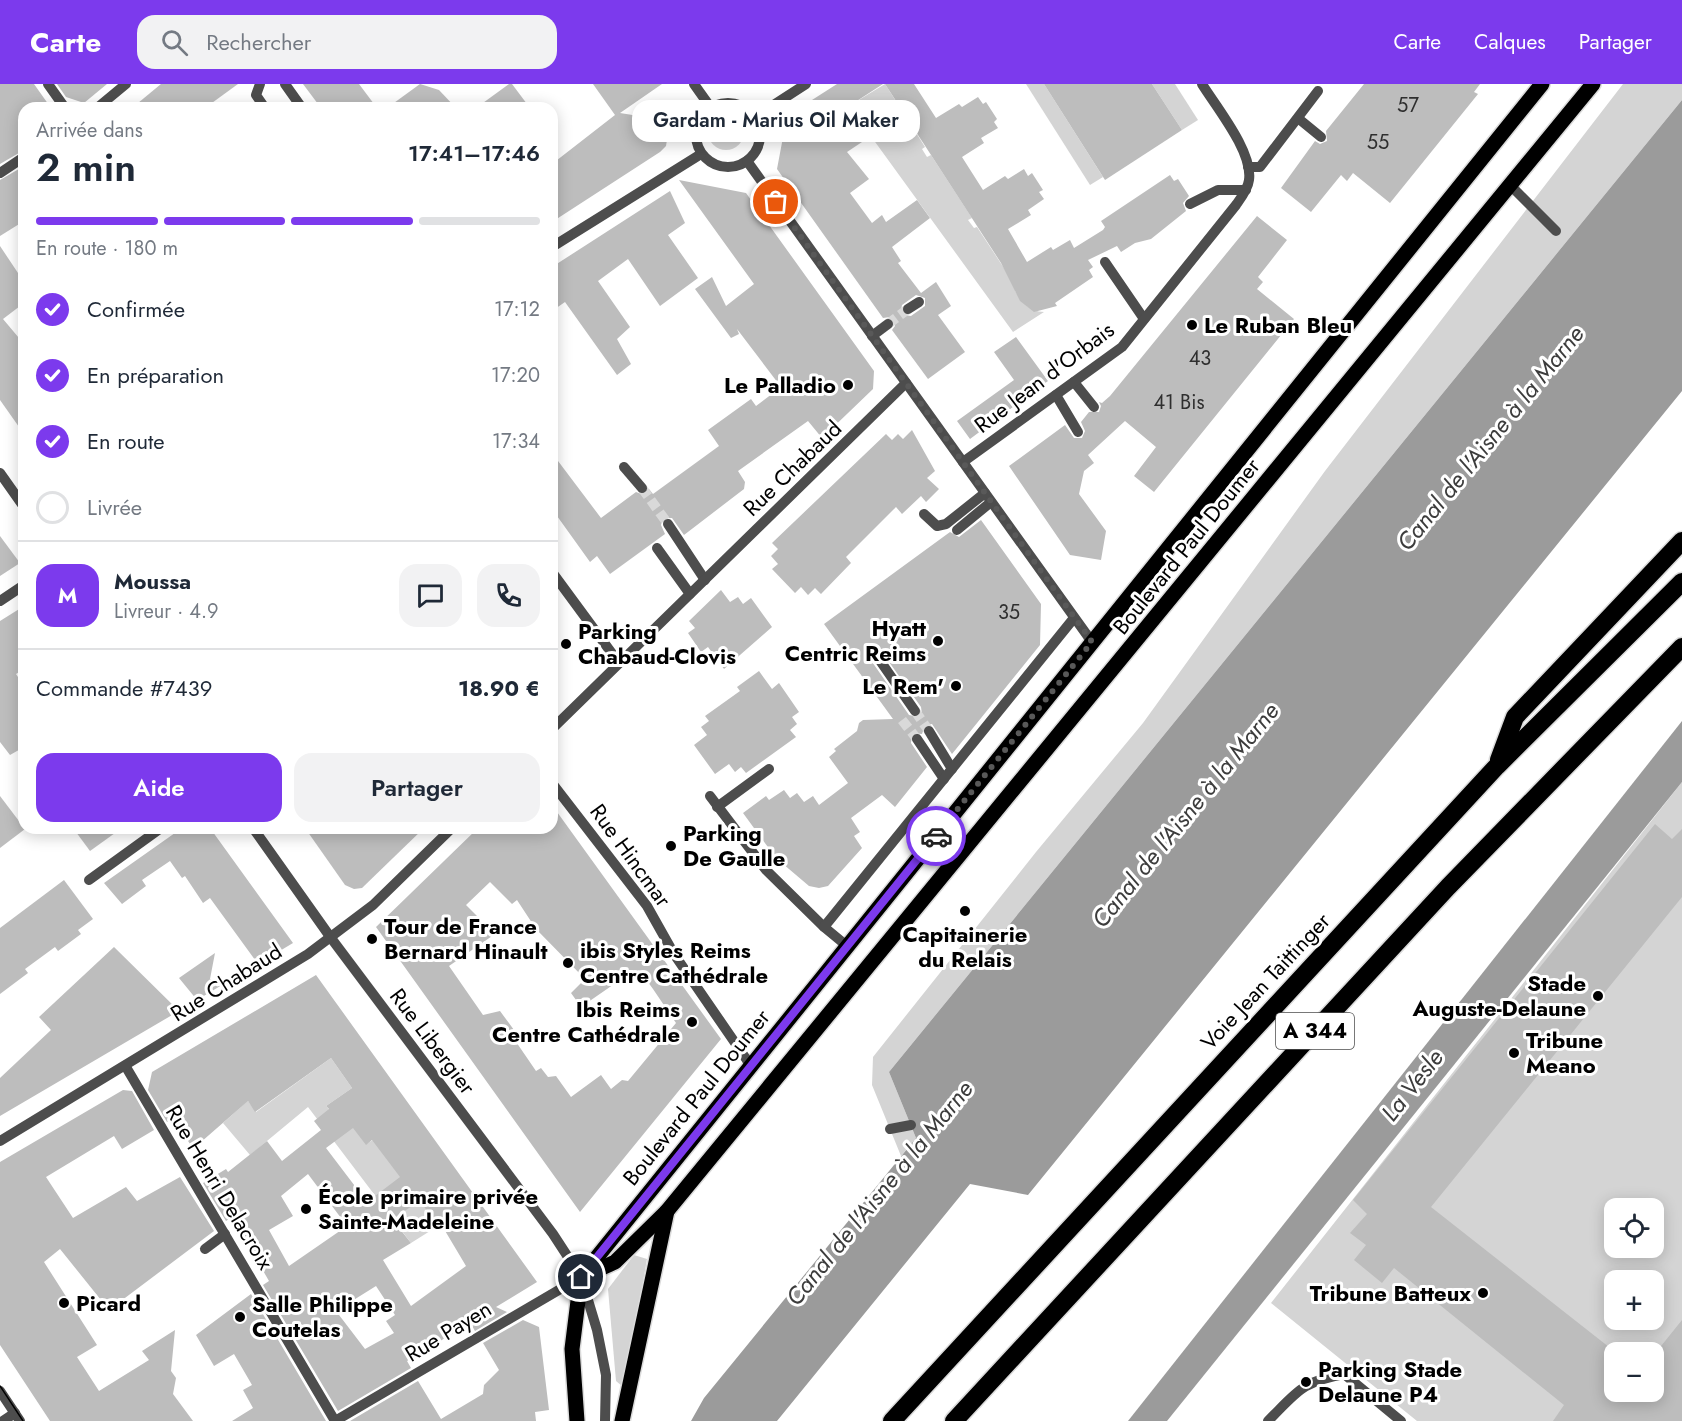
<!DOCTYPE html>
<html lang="fr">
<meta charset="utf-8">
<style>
:root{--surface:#fff;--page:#f2f2f3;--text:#1f2937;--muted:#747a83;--line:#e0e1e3;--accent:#7c3aed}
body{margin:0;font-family:Jost,sans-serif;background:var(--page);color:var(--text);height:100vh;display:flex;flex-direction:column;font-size:22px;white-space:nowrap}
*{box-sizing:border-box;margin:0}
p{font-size:20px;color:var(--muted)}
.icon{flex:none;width:33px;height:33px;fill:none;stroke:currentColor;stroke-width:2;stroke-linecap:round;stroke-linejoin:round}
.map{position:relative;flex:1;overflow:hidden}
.panel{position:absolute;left:18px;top:18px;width:540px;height:732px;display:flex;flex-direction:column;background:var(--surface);border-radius:18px;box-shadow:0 3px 15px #0003}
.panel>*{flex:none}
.controls{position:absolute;left:1604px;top:1114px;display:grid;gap:12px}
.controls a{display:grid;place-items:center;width:60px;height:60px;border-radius:12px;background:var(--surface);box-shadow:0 3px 15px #0003;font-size:30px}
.pin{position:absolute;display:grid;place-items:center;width:51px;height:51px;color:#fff;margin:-26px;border:3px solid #fff;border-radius:50%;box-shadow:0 2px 6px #0007}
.courier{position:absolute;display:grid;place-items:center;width:60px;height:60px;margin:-30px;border:4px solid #7c3aed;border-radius:50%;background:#fff;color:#222;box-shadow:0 2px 8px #0007}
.bubble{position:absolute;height:42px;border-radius:18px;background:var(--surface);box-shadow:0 3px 15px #0003;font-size:20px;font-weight:600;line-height:42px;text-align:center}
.head em{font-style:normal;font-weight:600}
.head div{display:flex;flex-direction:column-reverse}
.head{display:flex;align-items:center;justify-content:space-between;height:102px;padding:0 18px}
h1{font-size:39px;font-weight:600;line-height:45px}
.bar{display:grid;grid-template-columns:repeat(4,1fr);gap:9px 6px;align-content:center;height:72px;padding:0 18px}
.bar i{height:8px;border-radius:4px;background:var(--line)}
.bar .current{background:var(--accent)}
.bar p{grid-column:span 4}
.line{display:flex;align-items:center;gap:15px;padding:0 18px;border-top:2px solid var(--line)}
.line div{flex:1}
.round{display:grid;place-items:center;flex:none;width:63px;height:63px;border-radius:18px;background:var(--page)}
ol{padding:0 18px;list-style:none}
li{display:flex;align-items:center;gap:18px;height:66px}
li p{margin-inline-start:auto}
li .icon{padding:6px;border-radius:50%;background:var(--accent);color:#fff;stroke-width:4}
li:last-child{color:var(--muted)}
li i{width:33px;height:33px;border:3px solid var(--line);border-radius:50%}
.primary-button{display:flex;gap:12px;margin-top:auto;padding:12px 18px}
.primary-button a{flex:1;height:69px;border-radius:18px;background:var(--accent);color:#fff;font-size:24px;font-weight:600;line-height:69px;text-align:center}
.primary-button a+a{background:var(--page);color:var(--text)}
header{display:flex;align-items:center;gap:36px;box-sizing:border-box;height:84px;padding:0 30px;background:var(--accent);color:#fff}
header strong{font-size:28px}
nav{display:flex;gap:33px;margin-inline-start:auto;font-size:21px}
.search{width:420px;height:54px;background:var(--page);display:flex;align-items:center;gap:15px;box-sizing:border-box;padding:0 21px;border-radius:18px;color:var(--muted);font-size:22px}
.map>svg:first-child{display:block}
.green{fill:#d4d4d4;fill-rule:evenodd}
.water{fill:#9b9b9b}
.building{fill:#bdbdbd;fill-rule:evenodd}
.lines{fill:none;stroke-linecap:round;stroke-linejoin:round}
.minor-tunnel{stroke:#d9d9d9;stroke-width:10;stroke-dasharray:10 5;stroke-linecap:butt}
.major-casing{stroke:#dbdbdb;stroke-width:18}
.highway-casing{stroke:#dbdbdb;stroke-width:21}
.minor{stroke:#4d4d4d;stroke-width:10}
.major{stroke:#000;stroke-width:15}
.highway{stroke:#000;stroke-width:18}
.tram{stroke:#000;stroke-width:1.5}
.done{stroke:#595959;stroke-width:6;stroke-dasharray:0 10.8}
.route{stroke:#7c3aed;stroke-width:8}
.poi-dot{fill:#000;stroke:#fff;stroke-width:2}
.labels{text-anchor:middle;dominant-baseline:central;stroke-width:6;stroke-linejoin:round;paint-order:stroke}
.number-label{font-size:20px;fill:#2f2f2f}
.shield{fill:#fff;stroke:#4c4c4c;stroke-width:1.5}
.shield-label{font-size:21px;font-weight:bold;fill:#000}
.poi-label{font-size:22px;font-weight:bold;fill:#000;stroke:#fff;text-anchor:start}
.street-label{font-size:22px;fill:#000;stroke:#fff}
.water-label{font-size:24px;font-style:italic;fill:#3c3c3c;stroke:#fff}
</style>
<header>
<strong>Carte</strong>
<div class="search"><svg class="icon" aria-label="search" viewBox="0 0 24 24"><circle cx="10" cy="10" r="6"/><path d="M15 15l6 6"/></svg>Rechercher</div>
<nav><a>Carte</a><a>Calques</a><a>Partager</a></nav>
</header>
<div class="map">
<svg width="1682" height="1337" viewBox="0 0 1682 1337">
<rect width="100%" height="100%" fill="#fff"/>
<!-- green -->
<g class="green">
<path d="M885,0l40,63 -3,2 5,8 4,-2 41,63 -4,2 6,8 3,-1 40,61 -2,3c7,11 14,21 29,21l-31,20 -164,-226z"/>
<path d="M1026,0h18l59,93 -13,8z"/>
<path d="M1152,0h23l23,36 -16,10z"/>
<path d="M1623,0h59v16l-793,972 27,66 -15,18 -29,-71 1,-28 163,-205 107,-129 182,-252z"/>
<circle cx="726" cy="48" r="18"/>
<path d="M1682,698v639h-265l-146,-118zM1614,1125h39v39h-39zM1614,1197h39v39h-39zM1614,1269h39v39h-39z"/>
<path d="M331,974l21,30 -26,18 5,6 11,-8 24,40 7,-4 56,54 9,32 -27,17 -103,-136 -58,48 -27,-32 39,-35 -14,13 8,11z"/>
<path d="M634,1171l13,4 -21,122 -4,5 -6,-5 -8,-92z"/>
</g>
<!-- water -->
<g class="water">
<path d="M1682,16v291l-654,804 -58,-11 -193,237h-86l13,-23 212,-260 -27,-66z"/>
<path d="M1682,637v61l-515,639h-39z"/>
</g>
<!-- building -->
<g class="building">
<path d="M0,0h34l17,24h-27v42l-24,14z"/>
<path d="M57,0h50l-23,19 -18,-6z"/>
<path d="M161,0h77l-33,24h-73z"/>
<path d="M303,0h56l18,24h-56z"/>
<path d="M420,0l19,6 17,18h-69z"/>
<path d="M509,0h3l18,24h-54z"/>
<path d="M593,0h69l-42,29 50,8 -4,25 -6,6 -108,70v-58l63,-49z"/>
<path d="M837,0h46l-34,22 22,30 -24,16 22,27 -19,14 22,30 10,-8 4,7 31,-22 13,18 -38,29 9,14 -3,2 23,30 15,-11 15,24 -13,9 27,37 -37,27 -36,-49 3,-4 -1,-6 -4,-3 -7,1 -106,-149 10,-53zM916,211l9,3v8l-14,10 -7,-1 -3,-5 1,-5z"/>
<path d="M885,0h29l22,34 23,-14 3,3 16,-10 5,7 3,-2 11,17 -3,3 4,6 -17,10 3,5 -22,14 21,33 22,-14 3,3 16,-10 4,7 4,-3 11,17 -4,2 5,7 -16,11 3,5 -23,14 19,33 24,-15 2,3 17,-10 4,8 29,-18 2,-3 -4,-6 69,-46 4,6 4,-2 11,17 -6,7 3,8 -35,28 -16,4 -14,9 -4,-6 -29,14 5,7 -4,3 4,7 -38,26 2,3 -23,6 -14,-11 -19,-38z"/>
<path d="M1044,0h108l30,46 -77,50z"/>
<path d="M1364,0h116l-6,8 4,2 -88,109 -37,-30 -6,8 -6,-6 -30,37 -30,-24 34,-47 5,3 7,-3 -1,-10z"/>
<path d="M24,82v55l-24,15v-56z"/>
<path d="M679,96l67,13 128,178 -1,18 -51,49 -14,-17 -70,50 7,11 -1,7 -60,46 -12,-17h-9l-2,7 4,9 -55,40 -13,-18 -7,6 -38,-53v-56l49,65 35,-26 8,3 5,-6 4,5 66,-48 -11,-16 43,-31 5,7 25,-19 -44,-58 2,5 -8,4 -36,-49 17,-12 14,29 28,-22z"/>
<path d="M670,107l15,32 -17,12 30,43 -38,28 -32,-47 -30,22 32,46 -13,12 14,25 -14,11 -52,-73 -13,9v-44z"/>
<path d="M1257,132l30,24 -29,37 5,5 -6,7 37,30 -140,173 -20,-16 22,-29 -31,-26 -37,34 6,8 -10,8 -5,23 27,37 -5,29 -31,-5 -61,-89 56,-41 9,13h8l3,-7 -4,-9 8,-10h10l2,-6 -2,-4 3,1 8,-7z"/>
<path d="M0,162l24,36v21l-21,16 21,25v90l-24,-34z"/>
<path d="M1016,253l32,44 -78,58 -13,-18 57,-41 -20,-28z"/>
<path d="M912,346l23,41 -8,7 12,11 -13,13 -5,-6 -19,18 -6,-7 -50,50 5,6 -30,31 -6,-6 -7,7 -7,-8 -6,6 -23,-24 6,-5 -7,-8 7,-7 -6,-6 114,-109 6,6 6,-6 5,5z"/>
<path d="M981,436l60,84 -1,41 -88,109 -20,-30 -7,1 -3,9 -10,-1 -1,10 16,24 -32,40 -13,-12 -31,23 9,14 -6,4 8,12 -34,38 -9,2 -10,-2 -33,-28 -33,-45 23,-17 3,4 15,-10 6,8 7,-5 7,9 9,-6 6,9 29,-22 -19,-26 7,-6 -2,-2 23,-18 2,-8 4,-3 30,-1 -69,-95 126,-92 9,5zM877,561l44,62 1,7 -3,3 -10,-2 -41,-59v-8z"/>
<path d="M0,452l20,27 -20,13z"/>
<path d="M721,506l9,12 8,-5 5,7 8,-6 21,29 -48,42 -16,-22 -7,5 -13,-19 7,-5 -6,-7z"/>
<path d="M24,522v63l-8,5 8,12v61l-14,8 -10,-13v-121z"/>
<path d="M759,587l13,18 7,-6 20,29 -7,5 5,7 -7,6 6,7 -50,36 -5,-6 -6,5 -6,-8 -14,10 -21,-29 13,-10 -6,-8 8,-6 -4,-5 35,-25 -3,-4z"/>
<path d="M0,712l25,33 -25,19z"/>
<path d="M552,721l169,234 -141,173 -204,-285 102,-99h74zM490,798l22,22 5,-4 19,29 49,50 -14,14 10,14 52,-36 1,2 5,-3 14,19 23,34 -48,58 -6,-1 -11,9 -10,-14 -30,22 -15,-21 -8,1 -7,-9 -5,3 -26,-38 4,-3 -14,-19 -17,4 -34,-49 46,-32 -29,-29z"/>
<path d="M1655,740l17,15 10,-10v68l-251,310 183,144v41h39v-36l29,-36v101h-129l11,-16 -170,-137 -12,15 -28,-23 12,-15 -16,-12 17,-19 -14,-14z"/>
<path d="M73,744h49l-32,23z"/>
<path d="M182,744h28l83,115 -35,21 -48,-66 -7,5 -18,-27 -3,2 -12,-17 -28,19 4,6 -24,18 -18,-21z"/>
<path d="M305,744h119l-62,60 -8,1 -9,-4z"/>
<path d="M64,796l29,39 -15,11 3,4 -23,17 -3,-4 -30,22 3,4 -28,21v-66z"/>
<path d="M114,863l65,64 -179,105v-38l51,-48 -12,-13z"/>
<path d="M215,869l-5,26h22l-35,21 -18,-22z"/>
<path d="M316,891l221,307 -41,25 11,5 -32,19 -5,-8 -63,38 4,7 -73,43 -75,-126 6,-4 -37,-64 -6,4 -23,-38 23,-14 2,3 39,-31 15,20 39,-31 -7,-9 15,-12 -3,-3 26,-18 -21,-30 -76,54 -7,-11 -55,48 -19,-31 -7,4 -19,-32 4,-18zM353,1044l13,17 6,-5 28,37 -33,25 -41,-54zM308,1090l39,52 -58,40 -20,-36 24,-14 -12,-20zM420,1117l18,25 3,-2 25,42 -55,40 -28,-46 28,-17 -19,-24zM376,1202l19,29 -9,6 8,12 -29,16 -29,-38z"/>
<path d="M123,1006l9,1 22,39 -32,19 -8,-13 -68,41 27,41 53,-31 11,14 43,-24 34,54 -105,79 -49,-61 -16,13 53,83 -20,12 22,34 50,-31 -7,-9 33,-21 -4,41 5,7 -3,16 20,27h-143l-50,-76v-183z"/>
<path d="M251,1210l75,127h-94l21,-13 -10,-18 9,-5 -18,-31 -20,12 -18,-31z"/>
<path d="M523,1236l16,7 10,83 -14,2 1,9h-186l68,-40 23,38 42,-25 1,-9 15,-15 -16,-27z"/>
</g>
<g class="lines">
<!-- minor-tunnel -->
<g class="minor-tunnel">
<path d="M888,240l20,-15"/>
<path d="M642,404l26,36"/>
<path d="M915,627l14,20"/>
<path d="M902,636l15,19"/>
</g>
<defs>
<g id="major">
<path d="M584,1192l31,-14 52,-51 926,-1127"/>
<path d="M577,1337l-5,-72 9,-72 961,-1193"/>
<path d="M622,1337l45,-210"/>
</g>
<g id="highway">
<path d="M1499,676l16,-43 167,-176"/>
<path d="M892,1337l605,-655 185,-184"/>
<path d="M954,1337l494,-534 234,-240"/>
</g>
</defs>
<!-- major casing -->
<use href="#major" class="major-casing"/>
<!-- highway casing -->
<use href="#highway" class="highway-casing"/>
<!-- minor -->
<g class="minor">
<path d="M48,0l17,24"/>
<path d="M260,0l-4,11 9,13"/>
<path d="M285,0l17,24"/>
<path d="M694,0l17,24"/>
<circle cx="728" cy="51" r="32"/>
<path d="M97,24l29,-24"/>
<path d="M755,33l51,-33"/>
<path d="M1299,35l22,18"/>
<path d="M747,77l345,481"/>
<path d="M1248,83h12l58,-76"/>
<path d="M0,89l24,-16"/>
<path d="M1510,101l46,46"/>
<path d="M1190,120l28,-14h28"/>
<path d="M552,163l149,-93"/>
<path d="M1105,178l39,57"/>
<path d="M908,225l11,-7"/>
<path d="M872,252l16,-12"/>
<path d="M1074,298l20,25"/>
<path d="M1056,311l22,37"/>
<path d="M963,378l159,-115 114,-142c5,-7 12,-16 13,-25 4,-28 -32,-72 -47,-96"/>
<path d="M624,383l18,21"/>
<path d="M0,389l24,34"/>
<path d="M924,430l13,12 9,-2 39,-31"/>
<path d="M668,440l37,56"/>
<path d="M957,446l34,-28"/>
<path d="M657,464l33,46"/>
<path d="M552,488l67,91"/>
<path d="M0,517l24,-16"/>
<path d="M874,568l41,59"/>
<path d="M552,645l354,-346"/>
<path d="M929,647l23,38"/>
<path d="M917,655l27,40"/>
<path d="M552,699l95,123 27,48 77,112"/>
<path d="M710,712l56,74 58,57"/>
<path d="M717,723l52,-38"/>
<path d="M253,744l78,110 222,296 28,43 16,53 9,45 -1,46"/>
<path d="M89,796l72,-52"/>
<path d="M847,862l-23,-19 250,-309"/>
<path d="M126,983l209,354"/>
<path d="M890,1045l21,-4"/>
<path d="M0,1057l308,-187 65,-49 79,-77"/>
<path d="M205,1165l20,-15"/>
<path d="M0,1307l20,30"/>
<path d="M3,1337l12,-8"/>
<path d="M335,1337l246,-144"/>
<path d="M1268,1337c30,-30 33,-39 76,-47l57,47"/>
</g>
<!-- major -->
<use href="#major" class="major"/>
<!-- highway -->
<use href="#highway" class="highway"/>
<!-- tram -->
<path class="tram" d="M0,1302l23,35"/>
</g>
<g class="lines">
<!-- done -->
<path class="done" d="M776,118l316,440 -156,194"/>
<!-- route -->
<path class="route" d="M581,1193l355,-441"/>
</g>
<!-- markers -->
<g class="poi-dot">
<circle cx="1192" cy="241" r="6"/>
<circle cx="848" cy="301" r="6"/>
<circle cx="938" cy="557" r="6"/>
<circle cx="566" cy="560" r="6"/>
<circle cx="956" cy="602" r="6"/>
<circle cx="671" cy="762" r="6"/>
<circle cx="965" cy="827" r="6"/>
<circle cx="372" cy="855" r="6"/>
<circle cx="568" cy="879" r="6"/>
<circle cx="1598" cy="912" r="6"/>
<circle cx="692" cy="938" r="6"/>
<circle cx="1514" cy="969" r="6"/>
<circle cx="306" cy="1125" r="6"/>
<circle cx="1483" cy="1209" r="6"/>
<circle cx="64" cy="1219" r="6"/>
<circle cx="240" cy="1233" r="6"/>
<circle cx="1306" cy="1298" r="6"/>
</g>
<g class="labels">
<!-- number labels -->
<g class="number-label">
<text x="1408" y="21">57</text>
<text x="1378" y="58">55</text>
<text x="1200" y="274">43</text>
<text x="1179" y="318">41 Bis</text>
<text x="1009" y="528">35</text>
</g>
<!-- shield labels -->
<rect class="shield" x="1276" y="929" width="78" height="36" rx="4.5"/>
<g class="shield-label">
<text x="1315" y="947">A 344</text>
</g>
<!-- poi labels -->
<g class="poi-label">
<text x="1204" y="241">Le Ruban Bleu</text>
<text x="836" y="301" text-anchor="end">Le Palladio</text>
<text x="926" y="544" text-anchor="end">Hyatt<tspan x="926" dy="25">Centric Reims</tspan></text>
<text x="578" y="547">Parking<tspan x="578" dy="25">Chabaud-Clovis</tspan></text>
<text x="944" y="602" text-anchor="end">Le Rem'</text>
<text x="683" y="749">Parking<tspan x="683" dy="25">De Gaulle</tspan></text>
<text x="384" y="842">Tour de France<tspan x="384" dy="25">Bernard Hinault</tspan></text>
<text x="965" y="850" text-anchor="middle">Capitainerie<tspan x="965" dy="25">du Relais</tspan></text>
<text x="580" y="866">ibis Styles Reims<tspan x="580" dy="25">Centre Cathédrale</tspan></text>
<text x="1586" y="899" text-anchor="end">Stade<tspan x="1586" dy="25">Auguste-Delaune</tspan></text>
<text x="680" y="925" text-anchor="end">Ibis Reims<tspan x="680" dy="25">Centre Cathédrale</tspan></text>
<text x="1526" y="956">Tribune<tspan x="1526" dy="25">Meano</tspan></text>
<text x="318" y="1112">École primaire privée<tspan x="318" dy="25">Sainte-Madeleine</tspan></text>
<text x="1471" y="1209" text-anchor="end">Tribune Batteux</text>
<text x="76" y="1219">Picard</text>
<text x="252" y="1220">Salle Philippe<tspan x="252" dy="25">Coutelas</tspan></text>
<text x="1318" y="1285">Parking Stade<tspan x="1318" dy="25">Delaune P4</tspan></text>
</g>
<!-- street labels -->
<g class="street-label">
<text transform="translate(1044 293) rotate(-37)">Rue Jean d'Orbais</text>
<text transform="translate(792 384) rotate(-44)">Rue Chabaud</text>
<text transform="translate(1186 462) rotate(-51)">Boulevard Paul Doumer</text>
<text transform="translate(631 771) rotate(54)">Rue Hincmar</text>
<text transform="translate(1265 897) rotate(-47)">Voie Jean Taittinger</text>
<text transform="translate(226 898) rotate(-32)">Rue Chabaud</text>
<text transform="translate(433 957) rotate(53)">Rue Libergier</text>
<text transform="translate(696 1013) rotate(-51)">Boulevard Paul Doumer</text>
<text transform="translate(220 1103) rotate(59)">Rue Henri Delacroix</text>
<text transform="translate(448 1247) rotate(-31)">Rue Payen</text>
</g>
<!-- water labels -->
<g class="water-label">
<text transform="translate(1490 354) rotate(-51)">Canal de l'Aisne à la Marne</text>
<text transform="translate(1185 731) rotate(-51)">Canal de l'Aisne à la Marne</text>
<text transform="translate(1412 1001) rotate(-52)">La Vesle</text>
<text transform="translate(879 1109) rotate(-51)">Canal de l'Aisne à la Marne</text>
</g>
</g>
</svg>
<div class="controls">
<a><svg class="icon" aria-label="locate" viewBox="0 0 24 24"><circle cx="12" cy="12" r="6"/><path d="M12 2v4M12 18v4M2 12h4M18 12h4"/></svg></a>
<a>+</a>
<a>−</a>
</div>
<div class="pin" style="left:776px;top:118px;background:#ea580c"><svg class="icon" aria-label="bag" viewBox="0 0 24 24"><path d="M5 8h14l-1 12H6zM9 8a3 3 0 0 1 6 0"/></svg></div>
<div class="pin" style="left:581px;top:1193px;background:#1f2937"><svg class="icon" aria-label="home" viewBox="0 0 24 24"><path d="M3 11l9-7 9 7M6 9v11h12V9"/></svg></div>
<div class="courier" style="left:936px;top:752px"><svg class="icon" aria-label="car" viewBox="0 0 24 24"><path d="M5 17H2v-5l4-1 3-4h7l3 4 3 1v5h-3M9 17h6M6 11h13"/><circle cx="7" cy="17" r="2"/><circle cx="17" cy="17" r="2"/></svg></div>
<div class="bubble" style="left:632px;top:16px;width:288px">Gardam - Marius Oil Maker</div>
<section class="panel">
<div class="head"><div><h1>2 min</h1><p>Arrivée dans</p></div><em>17:41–17:46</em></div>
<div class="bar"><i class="current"></i><i class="current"></i><i class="current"></i><i></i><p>En route · 180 m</p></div>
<ol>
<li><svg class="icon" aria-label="check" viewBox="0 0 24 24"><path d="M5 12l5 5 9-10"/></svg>Confirmée<p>17:12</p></li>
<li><svg class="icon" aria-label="check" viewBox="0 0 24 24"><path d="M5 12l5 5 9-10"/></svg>En préparation<p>17:20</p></li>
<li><svg class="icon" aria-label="check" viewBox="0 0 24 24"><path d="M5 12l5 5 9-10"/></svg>En route<p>17:34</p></li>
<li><i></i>Livrée</li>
</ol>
<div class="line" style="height:108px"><b class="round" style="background:var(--accent);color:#fff">M</b><div><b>Moussa</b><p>Livreur · 4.9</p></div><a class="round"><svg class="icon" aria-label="chat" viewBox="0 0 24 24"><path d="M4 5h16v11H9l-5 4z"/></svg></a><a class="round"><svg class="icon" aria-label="phone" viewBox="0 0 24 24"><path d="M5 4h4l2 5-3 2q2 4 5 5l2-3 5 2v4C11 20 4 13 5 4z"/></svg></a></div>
<div class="line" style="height:78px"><div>Commande #7439</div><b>18.90 €</b></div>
<div class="primary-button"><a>Aide</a><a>Partager</a></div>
</section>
</div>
